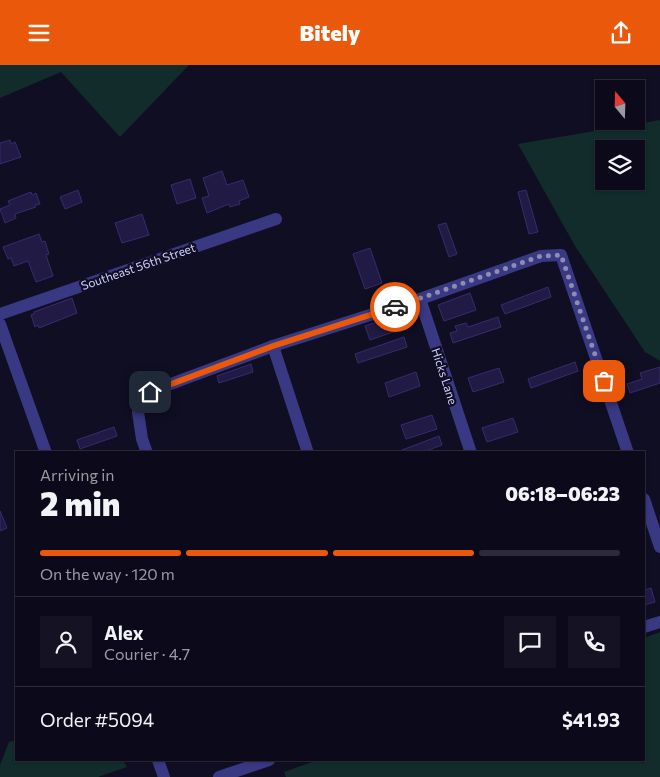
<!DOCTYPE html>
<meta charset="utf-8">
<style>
:root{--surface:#0c0a1a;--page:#151323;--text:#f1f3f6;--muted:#9a9aa2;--line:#2c2b39;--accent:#ea580c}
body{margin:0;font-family:Commissioner,sans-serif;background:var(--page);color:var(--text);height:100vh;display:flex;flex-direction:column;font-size:19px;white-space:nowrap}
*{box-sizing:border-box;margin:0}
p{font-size:16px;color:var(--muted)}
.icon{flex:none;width:28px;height:28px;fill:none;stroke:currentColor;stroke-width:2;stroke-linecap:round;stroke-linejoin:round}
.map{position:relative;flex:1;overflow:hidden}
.side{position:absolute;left:15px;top:386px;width:630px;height:310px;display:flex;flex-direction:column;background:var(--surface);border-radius:0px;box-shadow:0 1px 4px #0004,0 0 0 1px var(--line)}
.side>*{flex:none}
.needle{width:32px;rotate:341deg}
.buttons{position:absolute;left:595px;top:15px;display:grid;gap:10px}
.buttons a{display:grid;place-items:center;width:50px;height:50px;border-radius:0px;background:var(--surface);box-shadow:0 1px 4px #0004,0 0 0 1px var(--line);font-size:25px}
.pin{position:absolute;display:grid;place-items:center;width:42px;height:42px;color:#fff;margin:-21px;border-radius:10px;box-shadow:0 2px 8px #0006}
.courier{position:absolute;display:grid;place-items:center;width:50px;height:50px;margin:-25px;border:4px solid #ea580c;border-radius:50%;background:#fff;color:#222;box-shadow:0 1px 6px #0007}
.summary em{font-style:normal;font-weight:800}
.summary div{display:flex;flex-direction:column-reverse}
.summary{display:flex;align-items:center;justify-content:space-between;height:85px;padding:0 25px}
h1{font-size:32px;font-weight:800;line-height:38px}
.bar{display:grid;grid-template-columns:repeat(4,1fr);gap:8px 5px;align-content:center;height:60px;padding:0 25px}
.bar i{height:6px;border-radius:4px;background:var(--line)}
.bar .current{background:var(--accent)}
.bar p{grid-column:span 4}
.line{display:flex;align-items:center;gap:12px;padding:0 25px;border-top:1px solid var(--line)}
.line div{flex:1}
.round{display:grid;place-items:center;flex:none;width:52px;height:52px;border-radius:0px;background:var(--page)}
header{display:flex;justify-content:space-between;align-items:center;height:65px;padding:0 25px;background:var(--accent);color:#fff;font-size:22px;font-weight:800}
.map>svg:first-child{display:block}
.green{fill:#112c2b;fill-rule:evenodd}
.building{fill:#211a44;stroke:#372b70}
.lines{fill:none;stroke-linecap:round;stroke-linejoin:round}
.street{stroke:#393882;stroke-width:12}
.done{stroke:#8f8bb2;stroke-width:5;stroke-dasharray:0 9}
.route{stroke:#ea580c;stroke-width:6}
.labels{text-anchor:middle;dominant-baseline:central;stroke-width:4.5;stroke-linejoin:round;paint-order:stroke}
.street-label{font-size:12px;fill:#d3cfff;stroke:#100e23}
</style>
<header><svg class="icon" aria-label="menu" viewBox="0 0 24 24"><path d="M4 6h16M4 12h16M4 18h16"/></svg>Bitely<svg class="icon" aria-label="share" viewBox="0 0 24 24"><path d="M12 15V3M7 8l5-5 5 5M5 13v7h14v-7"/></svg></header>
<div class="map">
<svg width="660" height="712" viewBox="0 0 660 712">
<rect width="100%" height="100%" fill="#100e23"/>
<!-- green -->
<g class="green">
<path d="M0,0h189l-69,72 -59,-65 -61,26z"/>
<path d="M660,55v241l-15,-9 -70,-106 -57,-102zM604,84h32v32h-32z"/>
<path d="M660,567v145h-374l-2,-5 33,-12h327v-122z"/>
<path d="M16,675v20h107l4,7 -29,10h-98v-12l9,-23z"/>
</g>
<!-- building -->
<g class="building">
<path d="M10,75l1,4 4,-2 6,15 -21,7v-21z"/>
<path d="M222,106l5,14 16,-5 6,17 -10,4 1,3 -10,3 -1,-3 -22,9 -5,-15 7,-2 -6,-18z"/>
<path d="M190,114l6,19 -19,6 -6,-19z"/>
<path d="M78,125l4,12 -17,7 -5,-12z"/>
<path d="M526,125l12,42 -9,2 -11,-42z"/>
<path d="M31,127l1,3 4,-2 4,11 -5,1 1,2 -21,7 1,4 -11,5 -5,-14 10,-4 -2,-4z"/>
<path d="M142,149l7,21 -27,8 -7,-20z"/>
<path d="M446,158l11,31 -8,3 -11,-32z"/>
<path d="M39,169l3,8 3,-1 4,13 -3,1 7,21 -17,6 -8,-21 -14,5 -3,-8 -3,1 -5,-12z"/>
<path d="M370,183l12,35 -17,6 -12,-35z"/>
<path d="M548,222l3,10 -46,17 -4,-9z"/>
<path d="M470,228l6,17 -32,11 -6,-16z"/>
<path d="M72,233l5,15 -38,15 -1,-3 -3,2 -4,-12 3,-1v-2z"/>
<path d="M397,250l5,14 -32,11 -5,-14z"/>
<path d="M498,252l3,10 -48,16 -3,-10 7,-2 -2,-5 11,-3 2,4z"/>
<path d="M404,272l3,10 -49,16 -3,-9z"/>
<path d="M575,297l3,9 -47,17 -3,-9z"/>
<path d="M251,299l2,8 -34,11 -2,-7z"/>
<path d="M660,302v16l-30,10 -3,-9 15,-5 -2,-6z"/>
<path d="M499,303l5,14 -31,10 -5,-14z"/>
<path d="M416,307l4,14 -31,11 -4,-14z"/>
<path d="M432,350l5,14 -31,10 -5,-14z"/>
<path d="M513,353l5,14 -31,10 -5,-14z"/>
<path d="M114,362l3,9 -37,13 -3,-9z"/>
<path d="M439,371l3,9 -22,8h-26z"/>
<path d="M0,446l7,17 -7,3z"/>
<path d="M651,523l4,14 -11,3v-15z"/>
</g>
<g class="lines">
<!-- street -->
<g class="street">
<path d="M420,234l51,154"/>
<path d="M0,249l276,-95"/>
<path d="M0,259l46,129"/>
<path d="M273,281l35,107"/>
<path d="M147,388l-5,-14 -4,-27 12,-20 34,-13 89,-33 147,-47 121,-43 20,-1 67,198"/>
<path d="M644,434l16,48"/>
<path d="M644,562l16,-5"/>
<path d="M158,695l6,17"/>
<path d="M219,712l50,-17"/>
</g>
</g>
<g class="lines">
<!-- done -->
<path class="done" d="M395,242l146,-51 20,-1 43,126"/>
<!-- route -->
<path class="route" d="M150,327l123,-46 122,-39"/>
</g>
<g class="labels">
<!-- street labels -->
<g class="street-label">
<text transform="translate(138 201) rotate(-19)">Southeast 56th Street</text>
<text transform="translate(445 311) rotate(72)">Hicks Lane</text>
</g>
</g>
</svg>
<div class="buttons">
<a><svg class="needle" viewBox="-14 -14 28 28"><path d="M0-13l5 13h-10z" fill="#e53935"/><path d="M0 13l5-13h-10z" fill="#9a9aa2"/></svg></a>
<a><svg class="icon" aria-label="layers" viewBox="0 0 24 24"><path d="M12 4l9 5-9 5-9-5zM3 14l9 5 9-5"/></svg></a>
</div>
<div class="pin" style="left:604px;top:316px;background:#ea580c"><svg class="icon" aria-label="bag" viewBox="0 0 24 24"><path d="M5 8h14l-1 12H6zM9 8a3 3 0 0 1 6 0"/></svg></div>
<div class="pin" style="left:150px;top:327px;background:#1f2937"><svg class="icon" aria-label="home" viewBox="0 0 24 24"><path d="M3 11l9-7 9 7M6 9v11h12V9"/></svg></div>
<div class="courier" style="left:395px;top:242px"><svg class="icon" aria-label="car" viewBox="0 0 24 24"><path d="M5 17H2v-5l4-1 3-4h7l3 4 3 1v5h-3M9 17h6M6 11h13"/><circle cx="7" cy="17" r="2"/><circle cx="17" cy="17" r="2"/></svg></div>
<section class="side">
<div class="summary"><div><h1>2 min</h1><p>Arriving in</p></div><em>06:18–06:23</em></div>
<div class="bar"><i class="current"></i><i class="current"></i><i class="current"></i><i></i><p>On the way · 120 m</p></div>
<div class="line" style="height:90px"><a class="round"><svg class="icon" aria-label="person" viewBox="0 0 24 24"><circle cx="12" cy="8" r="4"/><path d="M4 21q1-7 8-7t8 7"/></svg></a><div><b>Alex</b><p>Courier · 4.7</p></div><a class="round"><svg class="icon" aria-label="chat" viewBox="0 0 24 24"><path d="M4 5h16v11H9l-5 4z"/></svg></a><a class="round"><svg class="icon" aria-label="phone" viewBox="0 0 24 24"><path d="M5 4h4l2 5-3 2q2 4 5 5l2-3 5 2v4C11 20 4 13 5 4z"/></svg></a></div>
<div class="line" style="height:65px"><div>Order #5094</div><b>$41.93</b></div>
</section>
</div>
